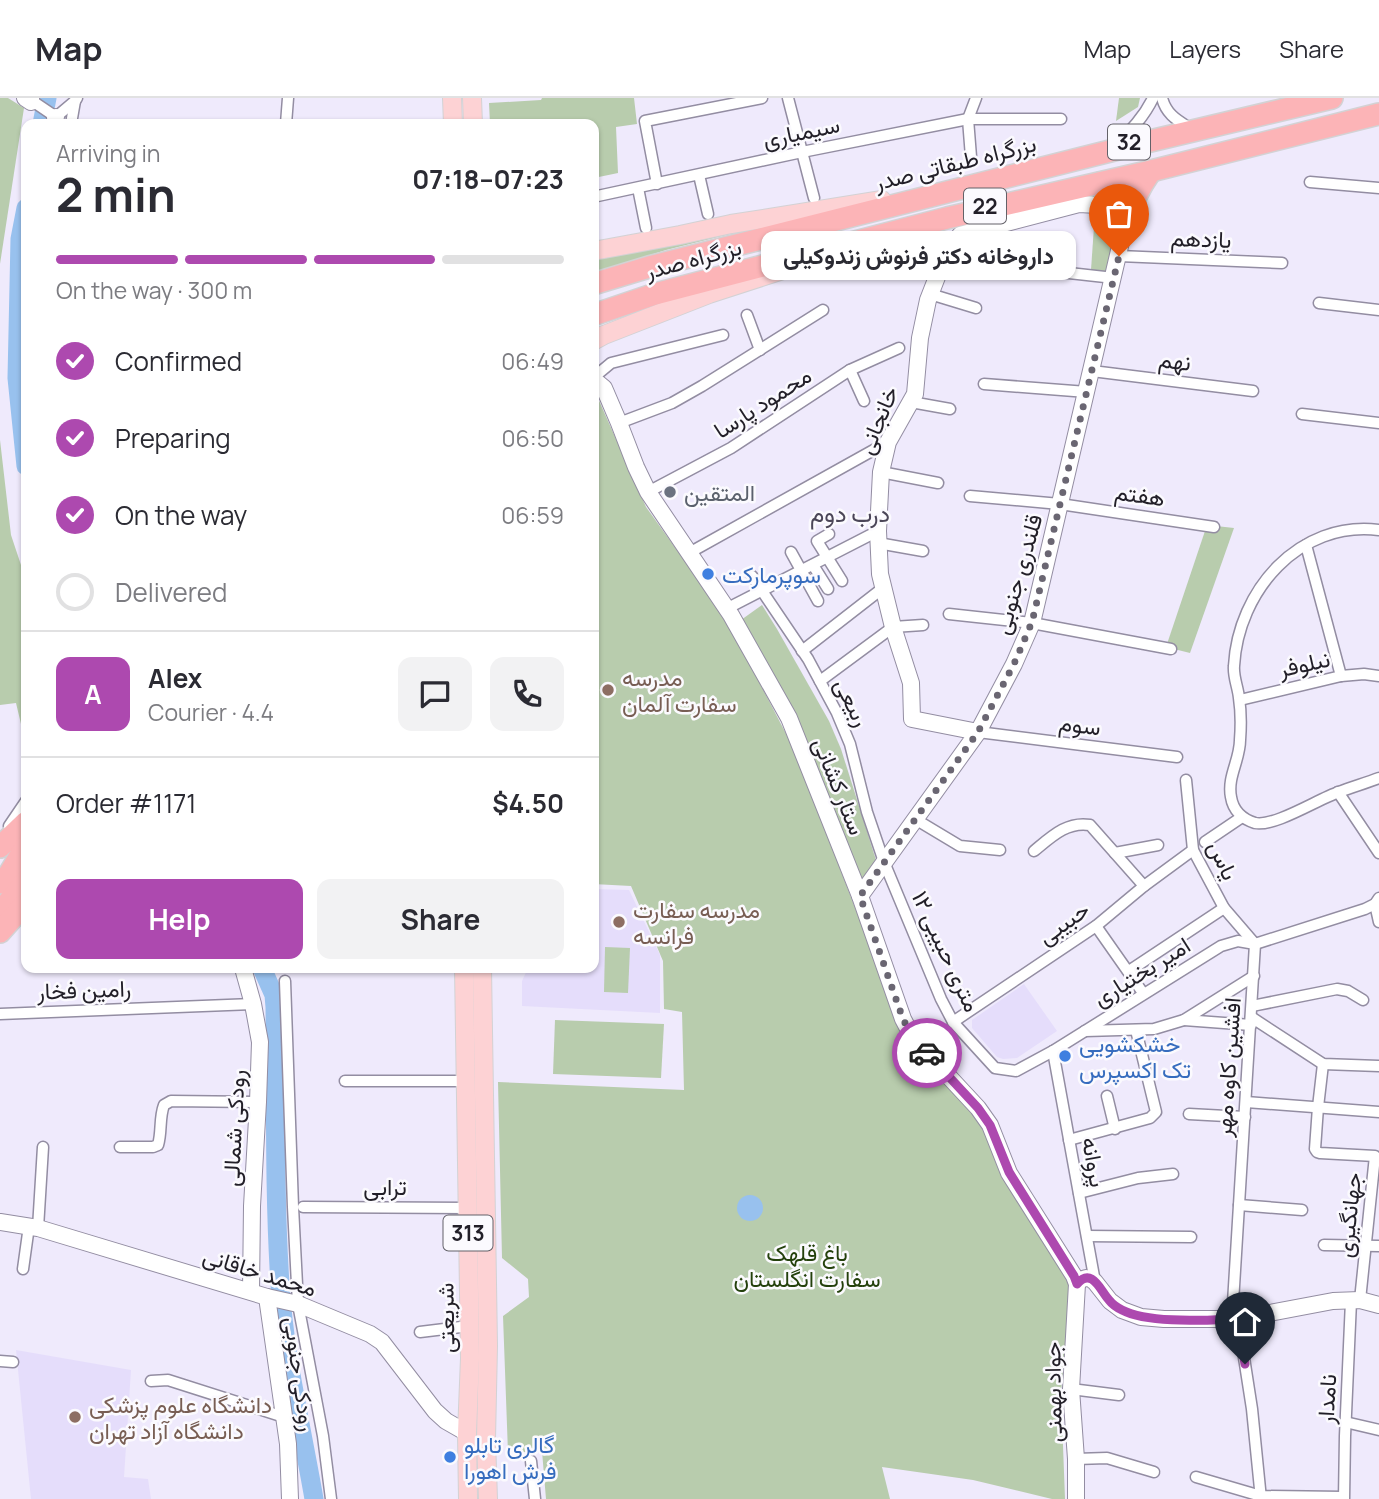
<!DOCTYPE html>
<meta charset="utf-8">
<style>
:root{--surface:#fff;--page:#f2f2f3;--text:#2b2b33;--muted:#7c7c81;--line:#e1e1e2;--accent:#ad49af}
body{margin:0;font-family:Manrope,Vazirmatn,sans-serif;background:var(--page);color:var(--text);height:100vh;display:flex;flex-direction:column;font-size:26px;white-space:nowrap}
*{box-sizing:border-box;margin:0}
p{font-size:23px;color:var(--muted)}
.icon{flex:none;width:38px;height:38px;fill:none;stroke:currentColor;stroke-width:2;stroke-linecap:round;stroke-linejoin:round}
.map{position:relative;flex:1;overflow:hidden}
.details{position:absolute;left:21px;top:21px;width:578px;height:854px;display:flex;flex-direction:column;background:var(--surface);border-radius:14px;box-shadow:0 2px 5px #0004}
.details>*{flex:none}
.pin{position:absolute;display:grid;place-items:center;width:60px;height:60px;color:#fff;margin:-72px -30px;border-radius:50% 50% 50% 0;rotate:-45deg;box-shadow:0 0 7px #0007}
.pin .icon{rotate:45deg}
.courier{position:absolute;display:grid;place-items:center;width:70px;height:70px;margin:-35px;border:5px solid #ad49af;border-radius:50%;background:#fff;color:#222;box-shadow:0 2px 9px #0007}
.bubble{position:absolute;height:49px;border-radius:14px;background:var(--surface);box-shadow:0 2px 5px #0004;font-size:23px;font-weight:700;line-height:49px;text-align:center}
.summary em{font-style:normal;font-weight:700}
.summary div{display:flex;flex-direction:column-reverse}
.summary{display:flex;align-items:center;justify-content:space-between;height:119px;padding:0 35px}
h1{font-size:46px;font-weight:700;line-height:52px}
.bar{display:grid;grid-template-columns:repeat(4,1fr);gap:10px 7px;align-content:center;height:84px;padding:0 35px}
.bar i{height:9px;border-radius:5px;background:var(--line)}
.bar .current{background:var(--accent)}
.bar p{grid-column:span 4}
.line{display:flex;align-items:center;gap:18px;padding:0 35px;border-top:2px solid var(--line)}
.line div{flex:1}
.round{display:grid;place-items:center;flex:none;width:74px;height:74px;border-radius:14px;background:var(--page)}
ol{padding:0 35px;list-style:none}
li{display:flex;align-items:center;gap:21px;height:77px}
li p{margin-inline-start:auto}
li .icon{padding:7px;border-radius:50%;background:var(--accent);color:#fff;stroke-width:4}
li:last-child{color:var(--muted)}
li i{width:38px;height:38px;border:4px solid var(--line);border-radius:50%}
.action{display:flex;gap:14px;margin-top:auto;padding:14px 35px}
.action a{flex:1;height:80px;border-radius:14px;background:var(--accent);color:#fff;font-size:28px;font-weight:700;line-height:80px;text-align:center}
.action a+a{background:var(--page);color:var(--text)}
header{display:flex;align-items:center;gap:42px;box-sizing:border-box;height:98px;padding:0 35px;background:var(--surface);border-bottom:2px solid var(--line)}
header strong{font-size:33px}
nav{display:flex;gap:38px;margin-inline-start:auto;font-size:24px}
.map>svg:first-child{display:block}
.built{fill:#e5ddfb}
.green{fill:#b8ccad}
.water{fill:#98c1ee}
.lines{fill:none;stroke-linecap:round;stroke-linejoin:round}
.river{stroke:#98c1ee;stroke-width:19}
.street-casing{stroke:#938da2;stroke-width:13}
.secondary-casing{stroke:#938da2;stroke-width:18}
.primary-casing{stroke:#d3d2d4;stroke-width:20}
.highway-casing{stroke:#d3d2d4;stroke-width:24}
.street{stroke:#fff;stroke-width:10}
.secondary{stroke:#fff;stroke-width:16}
.primary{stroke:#fdd2d4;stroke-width:18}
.highway{stroke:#fcb4b7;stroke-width:21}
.done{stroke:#6a6672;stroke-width:7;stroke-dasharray:0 12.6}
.route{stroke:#ad49af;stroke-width:9}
.worship-dot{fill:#6b7280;stroke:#fbfafe;stroke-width:2.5}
.shop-dot{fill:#3f7fe0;stroke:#fbfafe;stroke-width:2.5}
.education-dot{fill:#8d6e63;stroke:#fbfafe;stroke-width:2.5}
.labels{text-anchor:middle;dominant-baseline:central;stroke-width:5;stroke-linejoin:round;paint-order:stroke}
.shield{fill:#fbfafe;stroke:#636168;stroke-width:2}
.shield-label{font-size:21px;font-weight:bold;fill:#221f28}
.street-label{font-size:23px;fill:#221f28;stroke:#fbfafe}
.worship-label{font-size:23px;fill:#5b616d;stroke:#fbfafe;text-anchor:start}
.shop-label{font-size:23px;fill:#366cbe;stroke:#fbfafe;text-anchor:start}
.education-label{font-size:23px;fill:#785e54;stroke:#fbfafe;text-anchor:start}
.park-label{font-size:23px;fill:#24410c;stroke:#fbfafe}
.neighbourhood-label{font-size:24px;fill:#4b4658;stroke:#fbfafe}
</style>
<header>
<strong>Map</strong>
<nav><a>Map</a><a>Layers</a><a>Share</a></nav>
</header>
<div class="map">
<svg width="1379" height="1401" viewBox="0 0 1379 1401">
<rect width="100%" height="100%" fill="#efeafc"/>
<!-- built -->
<g class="built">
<path d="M593,791l36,1 31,65v58l-138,-7v-25l6,-13h65z"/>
<path d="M1024,886l33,47 -40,27 -14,1 -6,-2 -25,-29v-8z"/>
<path d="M16,1252l115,20 -7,107 24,2 3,20h-120z"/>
</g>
<!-- green -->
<g class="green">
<path d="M0,0h8l16,10 -24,156z"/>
<path d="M542,0h92l3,26 -21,3 2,46 -24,5 -1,11v-65h-103l-1,-21 52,-3z"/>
<path d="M1119,0h21l-2,9 -22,14z"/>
<path d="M1095,114l22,15 -8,46 -18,-3z"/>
<path d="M746,132l-80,20 -73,23v-17z"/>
<path d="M593,289l53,120 81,113 68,131 108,282 78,87 82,150 8,22 -10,100 4,107h-13l-79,-19 -91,-13 8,32h-344l-4,-48 -34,2 -5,-137 26,-19 -1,-18 -26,-21 -4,-176 186,8 -2,-78 -18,-3 -1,-48 -32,-75 -38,-2z"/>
<path d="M0,342l11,95 15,45v165l-10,-42 -16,2z"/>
<path d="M1207,427l27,3 -44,125 -24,-6z"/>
<path d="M762,507l15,24 52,92 12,28 35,111 -15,22 -120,-262z"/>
<path d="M605,849l25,1 -2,45 -24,-1z"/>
<path d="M555,922l109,4 -3,54 -108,-4z"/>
</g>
<!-- water -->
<circle class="water" cx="750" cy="1110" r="13"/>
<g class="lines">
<!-- river -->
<g class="river">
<path d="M42,26l5,-26"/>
<path d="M26,110l-6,31 -3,139 9,88"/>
<path d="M262,870l12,27 1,12c1,92 -1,185 5,277 4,70 22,145 34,215"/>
</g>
<defs>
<g id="street">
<path d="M788,0l26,100"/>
<path d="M1162,0c4,15 13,21 26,29"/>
<path d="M31,2l25,17 19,-16 2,-3"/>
<path d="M71,26l4,-23"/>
<path d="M286,26l2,-26"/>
<path d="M1116,47c15,-15 28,-28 37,-47"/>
<path d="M971,59l-3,-38 8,-21"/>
<path d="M699,77l9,39"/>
<path d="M1310,84l69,6"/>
<path d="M657,86l-12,-63 117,-23"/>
<path d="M638,90l8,40"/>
<path d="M593,99l209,-45 166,-33h93"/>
<path d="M1119,158l163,7"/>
<path d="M1024,170l90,10"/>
<path d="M930,196l46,14"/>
<path d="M1319,205l60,7"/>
<path d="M747,217l13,35"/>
<path d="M850,272l14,31"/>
<path d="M1092,273l161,20"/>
<path d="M593,280l18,-15 112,-28"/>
<path d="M984,286l103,8"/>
<path d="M911,304l39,7"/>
<path d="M1302,316l77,9"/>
<path d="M619,325l53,-20 30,-17 121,-76"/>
<path d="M881,374l57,11"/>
<path d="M648,394l83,-44 119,-78 49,-22"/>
<path d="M970,398l90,8 154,23"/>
<path d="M1379,432c-80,-10 -141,61 -145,136 -1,11 4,21 5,32 2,13 2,29 1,42 0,20 -13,37 -9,57 2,13 11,22 24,26 20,4 63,-24 84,-31 13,-5 27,-9 40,-14"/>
<path d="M829,436l-12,7 25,40"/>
<path d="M878,445l45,8"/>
<path d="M1306,447l35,131"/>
<path d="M791,454l27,49"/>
<path d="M689,455l199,-111"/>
<path d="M813,467l15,24"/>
<path d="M752,478l56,83 29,54 13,31 17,68 17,50 57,137 12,23 42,46 21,3 37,-20 168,-105 17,-5 17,3 110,-35 10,-5 4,-6"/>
<path d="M726,511l152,-78"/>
<path d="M949,516l83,9 139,26"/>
<path d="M802,553l81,-63"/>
<path d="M820,583l73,-54 30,-2"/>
<path d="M1240,602l101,-24 23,-2 15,2"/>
<path d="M978,634l199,25"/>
<path d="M1186,682l7,70 31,58 31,36"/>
<path d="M1338,694l41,61"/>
<path d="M915,721l45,27 40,4"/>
<path d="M9,728l17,-25"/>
<path d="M1205,744l37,-25"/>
<path d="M1034,753c17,-14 33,-30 56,-26l54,61"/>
<path d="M1115,755l43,-8"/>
<path d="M1375,806l4,18"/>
<path d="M1096,828l47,67"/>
<path d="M1129,873l95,-63"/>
<path d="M285,883l8,226 5,97 25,132 8,63"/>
<path d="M1252,908l85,-17 11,2 15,9"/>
<path d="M0,916l253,-10"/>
<path d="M1251,919l72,47 56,2"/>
<path d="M1184,922l67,5"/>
<path d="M953,924l143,-96 48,-40 49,-36"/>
<path d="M1085,933l69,-2 30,-9 70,-44"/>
<path d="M1053,953l42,231"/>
<path d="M1323,966l-5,43 -3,42 2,3 3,1 55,3 -15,144"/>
<path d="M345,983h121"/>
<path d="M1107,998l8,33"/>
<path d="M1246,1004l133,10"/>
<path d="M1189,1016l56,3"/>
<path d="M1069,1042l81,-22 6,-6 -20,-82"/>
<path d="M120,1049h33l5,-2c4,-13 1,-27 6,-40l7,-4 87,1"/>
<path d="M1079,1095l59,-15 35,-4"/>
<path d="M1239,1107l63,5"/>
<path d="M303,1109l164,1"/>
<path d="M38,1130l5,-81"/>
<path d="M1087,1138l104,1"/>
<path d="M1324,1147l55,1"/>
<path d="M23,1171l6,-43"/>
<path d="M1232,1221l23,-375"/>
<path d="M1238,1221l14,90 9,90"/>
<path d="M420,1234l49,-6"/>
<path d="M0,1263l13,1"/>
<path d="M151,1283l17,-1 116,37"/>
<path d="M1071,1291l48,6"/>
<path d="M1345,1324l34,8"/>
<path d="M1076,1361l31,-1 47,14"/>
<path d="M531,1363l4,38"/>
<path d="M1196,1379l65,19 82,1"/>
<path d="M1344,1401l1,-63 6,-135"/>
</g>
<g id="secondary">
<path d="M25,0l6,4v-4"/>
<path d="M55,20l1,-1"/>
<path d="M593,281l11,9 15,35 17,44 12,25 83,123 58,103 71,178 43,123 10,19 65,70 12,17 19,48 65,103 3,8 -6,105 5,70v40"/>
<path d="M860,798l118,-164 36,-68 18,-41 93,-398 -28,-20 -18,-1 -119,31 -16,24 -16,41 -8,38 -5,56 -27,48 -7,30 -3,59 2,43 13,53 18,56 1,36 66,13"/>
<path d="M243,870l10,36 7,38 -2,60 -6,104 -1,85"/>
<path d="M0,1124l38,6 229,69 31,7 72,30 12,8 53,69 11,10 21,12"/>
<path d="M1077,1186l3,-4 6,-2 5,1 4,3 15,19 12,9 19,7 23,2h74l95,-18 27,-1 19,5"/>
<path d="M267,1199l21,147 2,55"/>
</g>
<g id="primary">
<path d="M452,0l1,26"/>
<path d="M472,0l1,26"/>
<path d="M593,153l87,-16 51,-11 151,-24"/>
<path d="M593,243l11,-6 105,-41 74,-24"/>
<path d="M464,870l6,390 -3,75 1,66"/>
<path d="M482,870l6,378 -2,93 2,60"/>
</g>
<g id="highway">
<path d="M1100,85l25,42"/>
<path d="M1125,127c6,-21 14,-37 26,-54"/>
<path d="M593,186l56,-17 497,-125 186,-44"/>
<path d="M593,217l62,-21 292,-76 204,-47 228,-57"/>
<path d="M0,749l26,-25"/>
<path d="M0,785l9,-9 17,-28"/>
<path d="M0,814l26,-31"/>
<path d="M0,834l24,-27"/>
</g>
</defs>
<!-- street casing -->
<use href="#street" class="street-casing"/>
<!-- secondary casing -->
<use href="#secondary" class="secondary-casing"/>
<!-- primary casing -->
<use href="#primary" class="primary-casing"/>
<!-- highway casing -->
<use href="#highway" class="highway-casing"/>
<!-- street -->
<use href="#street" class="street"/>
<!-- secondary -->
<use href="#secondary" class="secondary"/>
<!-- primary -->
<use href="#primary" class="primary"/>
<!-- highway -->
<use href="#highway" class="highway"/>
</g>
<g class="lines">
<!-- done -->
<path class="done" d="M927,955l-14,-15 -10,-19 -43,-123 118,-164 36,-68 18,-42 87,-366"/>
<!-- route -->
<path class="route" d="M927,955l51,55 12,17 19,47 65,104 3,8c15,-17 23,6 32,16 3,4 9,8 13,10 27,14 85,10 116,9l7,45"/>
</g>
<!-- markers -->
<circle class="worship-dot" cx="670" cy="394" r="7"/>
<g class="shop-dot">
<circle cx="708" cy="476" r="7"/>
<circle cx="1065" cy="958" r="7"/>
<circle cx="450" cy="1359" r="7"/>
</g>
<g class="education-dot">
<circle cx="608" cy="592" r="7"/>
<circle cx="619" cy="824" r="7"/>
<circle cx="75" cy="1319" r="7"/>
</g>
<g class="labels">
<!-- shield labels -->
<g class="shield">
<rect x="1108" y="26.5" width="42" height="35" rx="5"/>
<rect x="964" y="90.5" width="42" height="35" rx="5"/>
<rect x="443.5" y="1117.5" width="49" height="35" rx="5"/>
</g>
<g class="shield-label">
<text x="1129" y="44">32</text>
<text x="985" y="108">22</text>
<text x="468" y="1135">313</text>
</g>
<!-- street labels -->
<g class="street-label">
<text transform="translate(801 33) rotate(-12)">سیمیاری</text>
<text transform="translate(955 64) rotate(-14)">بزرگراه طبقاتی صدر</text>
<text transform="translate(1201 140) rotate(2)">یازدهم</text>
<text transform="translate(693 160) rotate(-15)">بزرگراه صدر</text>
<text transform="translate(1175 262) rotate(7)">نهم</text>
<text transform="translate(762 304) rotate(-33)">محمود پارسا</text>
<text transform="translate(877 322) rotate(-68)">خانجانی</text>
<text transform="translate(1140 396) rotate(8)">هفتم</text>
<text transform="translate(1017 476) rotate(-74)">قلندری جنوبی</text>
<text transform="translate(1304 565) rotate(-13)">نیلوفر</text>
<text transform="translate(853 604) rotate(64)">ربیعی</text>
<text transform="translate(1080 626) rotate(7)">سوم</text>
<text transform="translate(840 688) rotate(68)">ستار کشانی</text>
<text transform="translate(1224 762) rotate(65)">یاس</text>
<text transform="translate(1063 824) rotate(-35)">حبیبی</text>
<text transform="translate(947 853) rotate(65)">۱۲ متری حبیبی</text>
<text transform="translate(1141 873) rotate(-32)">امیر بختیاری</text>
<text transform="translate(84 891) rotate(-2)">رامین فخار</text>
<text transform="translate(1227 969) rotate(-86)">افشین کاوه مهر</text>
<text transform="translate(233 1030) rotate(-87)">رودکی شمالی</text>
<text transform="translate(1095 1064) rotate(80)">پروانه</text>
<text x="385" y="1088">ترابی</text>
<text transform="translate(1348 1117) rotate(-84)">جهانگیری</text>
<text transform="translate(260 1173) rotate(17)">محمد خاقانی</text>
<text transform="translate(445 1220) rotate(-91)">شریعتی</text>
<text transform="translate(301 1276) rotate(82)">رودکی جنوبی</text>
<text transform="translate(1052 1294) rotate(-91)">جواد بهمنی</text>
<text transform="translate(1326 1301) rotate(-87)">نامدار</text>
</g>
<!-- worship labels -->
<g class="worship-label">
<text x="684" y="394">المتقین</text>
</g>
<!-- shop labels -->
<g class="shop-label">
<text x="722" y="476">سوپرمارکت</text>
<text x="1079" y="945">خشکشویی<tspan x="1079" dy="26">تک اکسپرس</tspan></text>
<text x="464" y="1346">گالری تابلو<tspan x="464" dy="26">فرش اهورا</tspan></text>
</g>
<!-- education labels -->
<g class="education-label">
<text x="622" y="579">مدرسه<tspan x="622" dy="26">سفارت آلمان</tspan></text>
<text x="633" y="811">مدرسه سفارت<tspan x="633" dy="26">فرانسه</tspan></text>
<text x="89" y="1306">دانشگاه علوم پزشکی<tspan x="89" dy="26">دانشگاه آزاد تهران</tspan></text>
</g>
<!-- park labels -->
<g class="park-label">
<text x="807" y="1154">باغ قلهک<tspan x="807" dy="26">سفارت انگلستان</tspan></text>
</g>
<!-- neighbourhood labels -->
<g class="neighbourhood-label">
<text x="850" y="414">درب دوم</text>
</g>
</g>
</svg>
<div class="pin" style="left:1119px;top:158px;background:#ea580c"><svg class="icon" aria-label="bag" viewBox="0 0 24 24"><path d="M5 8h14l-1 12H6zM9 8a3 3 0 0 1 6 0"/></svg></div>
<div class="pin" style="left:1245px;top:1266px;background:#1f2937"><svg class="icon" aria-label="home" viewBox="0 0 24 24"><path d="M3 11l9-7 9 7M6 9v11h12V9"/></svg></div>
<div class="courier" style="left:927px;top:955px"><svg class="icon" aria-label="car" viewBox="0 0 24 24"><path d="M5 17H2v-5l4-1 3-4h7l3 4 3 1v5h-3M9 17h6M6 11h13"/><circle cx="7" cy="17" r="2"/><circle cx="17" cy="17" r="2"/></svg></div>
<div class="bubble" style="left:761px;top:133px;width:315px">داروخانه دکتر فرنوش زندوکیلی</div>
<section class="details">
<div class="summary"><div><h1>2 min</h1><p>Arriving in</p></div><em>07:18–07:23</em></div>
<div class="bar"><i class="current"></i><i class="current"></i><i class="current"></i><i></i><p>On the way · 300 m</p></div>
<ol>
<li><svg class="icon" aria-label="check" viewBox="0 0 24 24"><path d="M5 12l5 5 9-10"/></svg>Confirmed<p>06:49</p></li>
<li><svg class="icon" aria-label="check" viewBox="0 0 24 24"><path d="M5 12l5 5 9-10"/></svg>Preparing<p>06:50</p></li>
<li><svg class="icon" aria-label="check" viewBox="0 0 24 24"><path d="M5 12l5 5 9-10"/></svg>On the way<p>06:59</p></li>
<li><i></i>Delivered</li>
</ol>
<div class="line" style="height:126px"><b class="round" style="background:var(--accent);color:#fff">A</b><div><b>Alex</b><p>Courier · 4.4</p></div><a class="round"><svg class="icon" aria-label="chat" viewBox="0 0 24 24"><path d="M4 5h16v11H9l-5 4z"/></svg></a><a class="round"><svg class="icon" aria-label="phone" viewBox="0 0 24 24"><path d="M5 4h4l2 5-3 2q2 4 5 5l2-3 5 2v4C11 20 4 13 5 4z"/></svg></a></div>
<div class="line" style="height:91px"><div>Order #1171</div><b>$4.50</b></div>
<div class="action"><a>Help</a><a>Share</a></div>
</section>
</div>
